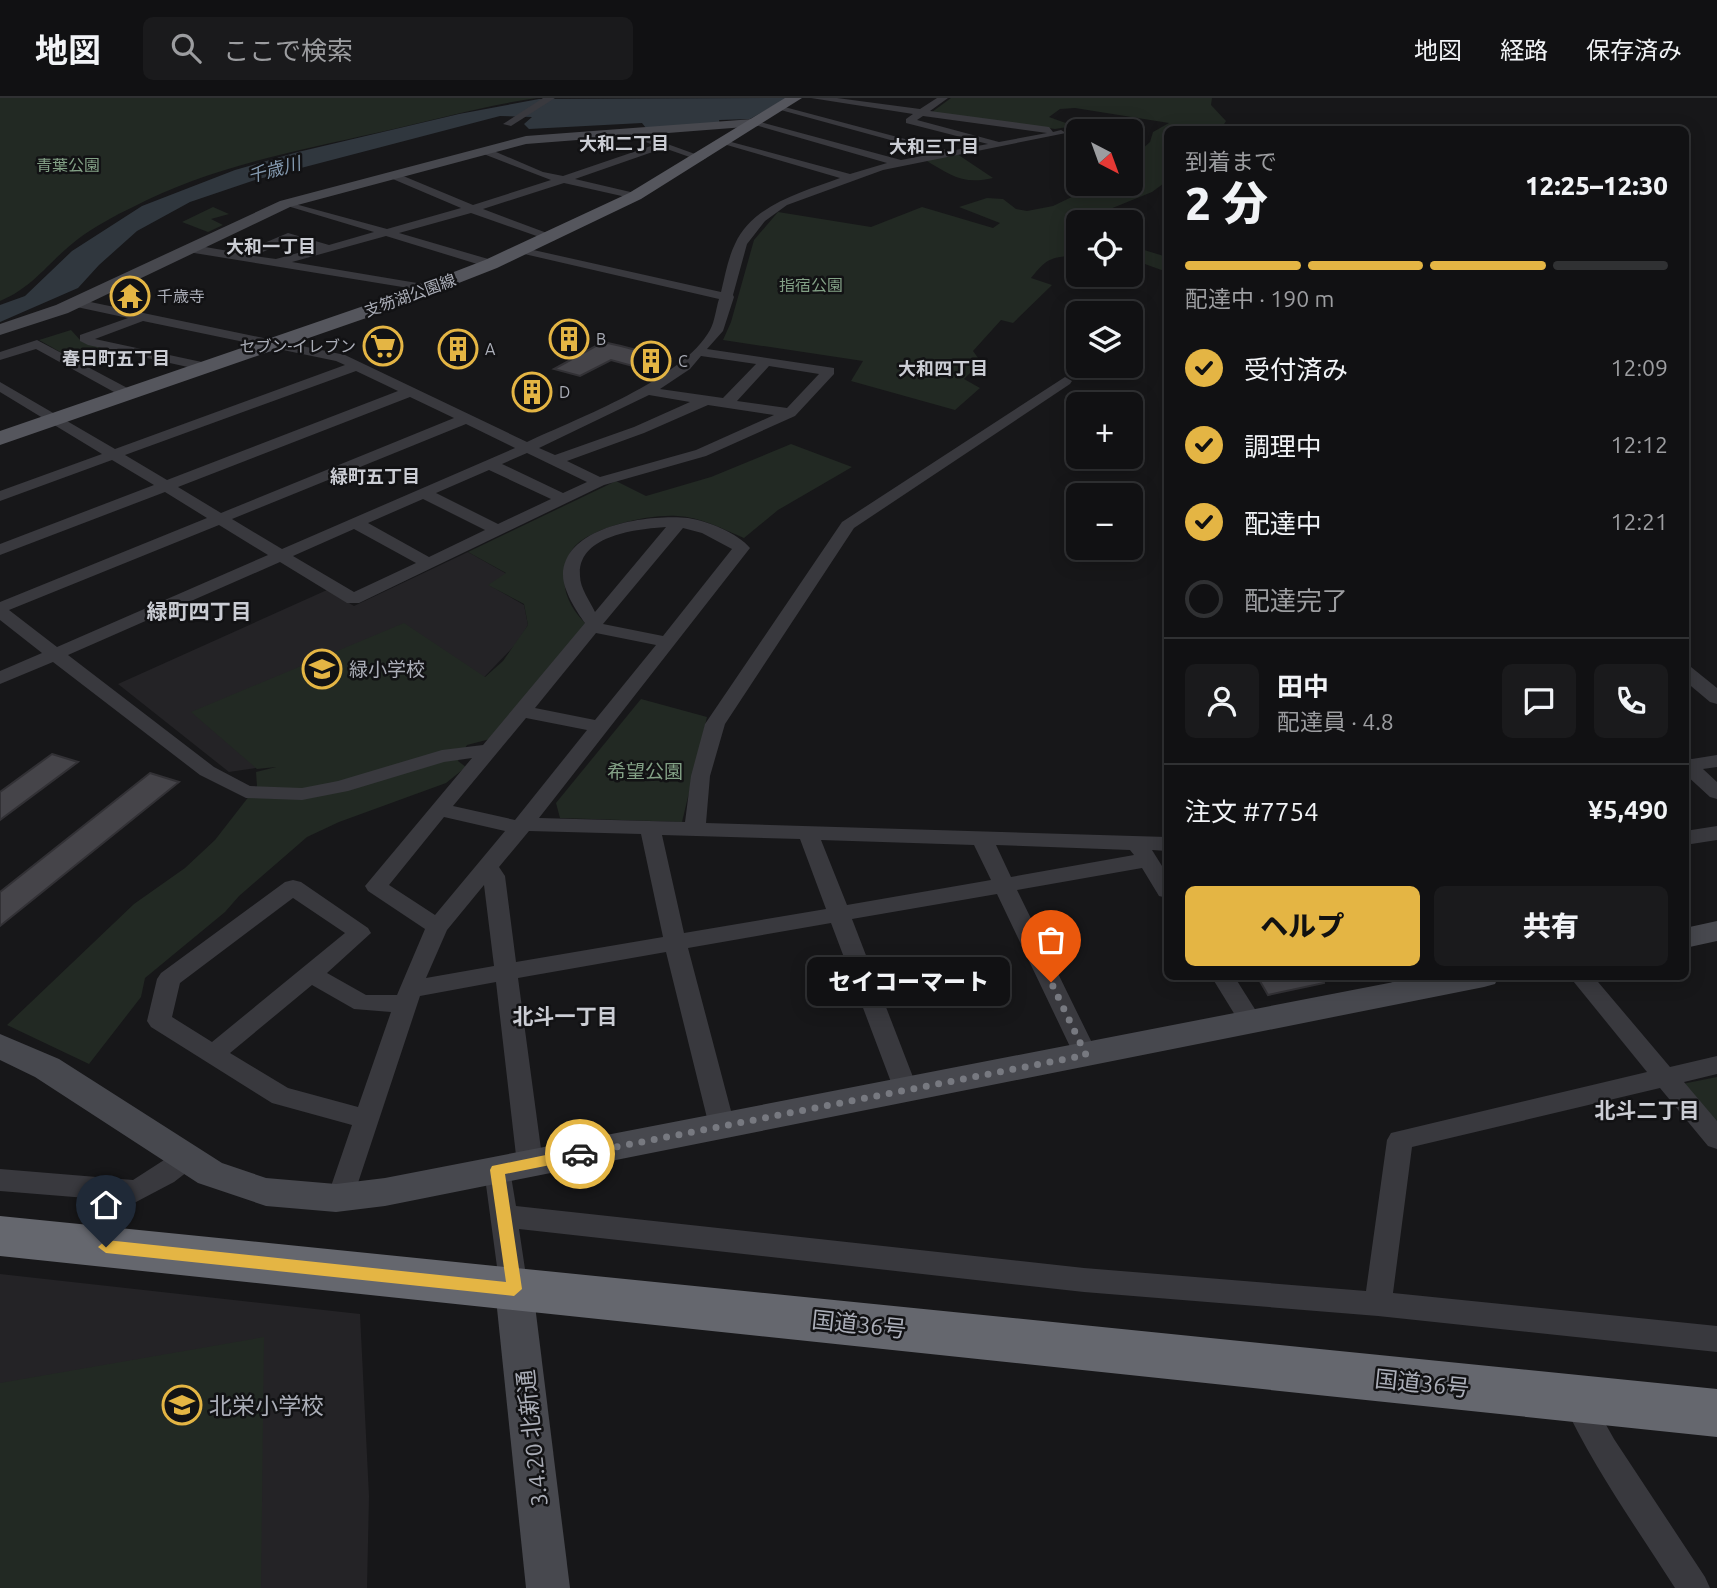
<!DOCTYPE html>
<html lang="ja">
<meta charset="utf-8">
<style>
:root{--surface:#111113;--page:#1a1a1c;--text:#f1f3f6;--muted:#9c9da0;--line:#303133;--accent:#e4b544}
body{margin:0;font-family:Ubuntu,"Noto Sans JP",sans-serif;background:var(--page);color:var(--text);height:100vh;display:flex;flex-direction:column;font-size:26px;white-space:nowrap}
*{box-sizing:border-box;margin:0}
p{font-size:23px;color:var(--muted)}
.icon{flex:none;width:38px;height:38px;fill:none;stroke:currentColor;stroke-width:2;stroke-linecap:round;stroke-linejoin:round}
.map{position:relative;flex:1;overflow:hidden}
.side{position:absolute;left:1164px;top:28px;width:525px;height:854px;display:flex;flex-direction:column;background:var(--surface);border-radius:10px;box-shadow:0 4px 18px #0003,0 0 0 2px var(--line)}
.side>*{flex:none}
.needle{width:46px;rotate:139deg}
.controls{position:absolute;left:1066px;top:21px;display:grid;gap:14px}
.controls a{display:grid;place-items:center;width:77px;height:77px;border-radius:10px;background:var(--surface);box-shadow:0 4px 18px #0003,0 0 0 2px var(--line);font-size:35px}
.pin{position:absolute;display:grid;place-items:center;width:60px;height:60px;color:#fff;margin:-72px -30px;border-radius:50% 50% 50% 0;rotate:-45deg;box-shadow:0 0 7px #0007}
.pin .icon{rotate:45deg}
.courier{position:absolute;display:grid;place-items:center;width:70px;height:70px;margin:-35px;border:5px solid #e4b544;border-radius:50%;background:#fff;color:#222;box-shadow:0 2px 9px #0007}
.bubble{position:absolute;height:49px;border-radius:10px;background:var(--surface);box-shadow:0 4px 18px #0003,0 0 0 2px var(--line);font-size:23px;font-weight:800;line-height:49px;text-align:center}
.summary em{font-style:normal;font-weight:800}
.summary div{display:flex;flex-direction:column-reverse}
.summary{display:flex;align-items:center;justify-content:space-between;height:119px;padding:0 21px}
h1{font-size:46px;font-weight:800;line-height:52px}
.bar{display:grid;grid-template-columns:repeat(4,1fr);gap:10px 7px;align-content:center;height:84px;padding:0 21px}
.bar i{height:9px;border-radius:5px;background:var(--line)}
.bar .on{background:var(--accent)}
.bar p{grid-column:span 4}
.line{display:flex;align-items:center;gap:18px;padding:0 21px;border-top:2px solid var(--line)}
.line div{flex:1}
.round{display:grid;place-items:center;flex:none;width:74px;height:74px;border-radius:10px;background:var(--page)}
ol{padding:0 21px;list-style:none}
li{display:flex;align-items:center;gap:21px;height:77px}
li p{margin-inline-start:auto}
li .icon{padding:7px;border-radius:50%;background:var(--accent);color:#111;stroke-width:4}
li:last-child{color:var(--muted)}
li i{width:38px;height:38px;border:4px solid var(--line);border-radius:50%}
.button{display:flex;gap:14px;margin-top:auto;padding:14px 21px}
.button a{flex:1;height:80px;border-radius:10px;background:var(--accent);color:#111;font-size:28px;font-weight:800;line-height:80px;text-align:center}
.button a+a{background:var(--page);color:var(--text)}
header{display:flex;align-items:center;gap:42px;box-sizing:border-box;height:98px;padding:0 35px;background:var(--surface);border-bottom:2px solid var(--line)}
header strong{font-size:33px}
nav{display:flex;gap:38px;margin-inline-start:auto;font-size:24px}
.search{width:490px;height:63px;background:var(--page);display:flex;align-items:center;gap:18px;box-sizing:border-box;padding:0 24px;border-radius:10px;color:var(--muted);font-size:26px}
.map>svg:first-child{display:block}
.built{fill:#242326}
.green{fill:#222923}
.water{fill:#30373e}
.building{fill:#454449;stroke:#323135;stroke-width:2}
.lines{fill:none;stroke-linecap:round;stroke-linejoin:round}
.street{fill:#39393e;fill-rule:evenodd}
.secondary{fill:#47484e;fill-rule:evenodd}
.primary{fill:#55565d;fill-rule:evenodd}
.highway{fill:#65676e;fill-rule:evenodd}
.route{fill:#e4b544}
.done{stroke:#777980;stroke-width:7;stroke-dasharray:0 12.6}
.labels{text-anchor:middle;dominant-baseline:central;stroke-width:5;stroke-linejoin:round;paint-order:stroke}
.far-park-label{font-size:16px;fill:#83a186;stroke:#121214}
.far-street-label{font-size:16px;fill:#abaeb8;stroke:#121214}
.far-poi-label{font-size:16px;fill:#abaeb8;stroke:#121214;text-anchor:start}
.far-neighbourhood-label{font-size:18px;font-weight:bold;fill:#cbcdd4;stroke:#121214}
.far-water-label{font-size:18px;font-style:italic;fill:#849ab0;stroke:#121214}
.poi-label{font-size:19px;fill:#abaeb8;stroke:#121214;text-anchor:start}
.park-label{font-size:19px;fill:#83a186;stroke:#121214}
.neighbourhood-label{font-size:21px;font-weight:bold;fill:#cbcdd4;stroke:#121214}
.near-street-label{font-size:23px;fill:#abaeb8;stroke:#121214}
.near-poi-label{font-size:23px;fill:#abaeb8;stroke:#121214;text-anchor:start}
</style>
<header>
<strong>地図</strong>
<div class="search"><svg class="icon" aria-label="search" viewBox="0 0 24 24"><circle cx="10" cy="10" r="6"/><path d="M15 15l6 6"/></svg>ここで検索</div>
<nav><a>地図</a><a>経路</a><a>保存済み</a></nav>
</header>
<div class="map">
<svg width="1717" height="1490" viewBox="0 0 1717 1490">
<rect width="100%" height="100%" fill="#171719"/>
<!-- built -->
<g class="built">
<path d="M468,454l39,22 -18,11 35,20 4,20 -11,18 -52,54 -141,61 -95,14 -111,-88 209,-94 27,16z"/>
<path d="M0,1176l360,40 9,182 -2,92h-367z"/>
</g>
<!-- green -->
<g class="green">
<path d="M0,0h537c-55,8 -107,23 -161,35 -81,18 -169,35 -243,74 -19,9 -39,20 -55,32 -29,22 -44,48 -78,62z"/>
<path d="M951,0h261l-1,7 15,16 -5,8 -54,1v51l-15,11 -74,30v33c-27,3 -29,1 -47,23l21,7 -39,38 -12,-3 -28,31 8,11 -17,17 16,9 -25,22 -104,-29 12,-20 -140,-21 8,-18 23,-82 24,-28 93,15 51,-20 71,21 7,-5 -41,-16 28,-9 16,1 13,10 11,2 26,-5 46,-22h31l1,-25 19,-17 3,-10 16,-9 -94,-15 -15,1 -11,8 25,9 -19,3 -123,-17z"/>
<path d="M957,56l36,24c-31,7 -42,-3 -68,-18z"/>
<path d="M213,109l16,7 -18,5 12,6 -15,7 -26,-10z"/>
<path d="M1131,148l36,11v15l-36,-13z"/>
<path d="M71,232l10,11 44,11 -40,14 -46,-26z"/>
<path d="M791,346l61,23 -74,43 -34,28c-21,-9 -44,-21 -67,-22 -27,-2 -82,10 -102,30 -8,8 -9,19 -10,30 -3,18 9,36 21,48l-96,115 -23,6 -9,16 8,6 -20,16 -107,39 -32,15 -68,59 -14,16 -80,66 -4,19 -52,67 -82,-39 127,-121 51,-36 30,-28 42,-54 -1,-14 20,-5 -19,2 -66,-57 213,-89 81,54 18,-16 25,-36 -4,-21 -36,-19 18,-12 -38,-21 148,-71 30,15 65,-19z"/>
<path d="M641,601l66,18 -25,105 -122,-4 -4,-15z"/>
<path d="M1717,979v49l-35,-42z"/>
<path d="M264,1239l-3,251h-261v-205z"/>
</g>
<!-- water -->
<path class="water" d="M787,0l-37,21 -31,1 1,4 -74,4 -4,-5 -113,6 -5,-5 8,-7 -32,-1 -245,64 -65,22 -53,29 -38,34 -21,23 -78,34v-17l25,-9 47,-45 70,-45 93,-36 63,-18 161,-38 80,-15z"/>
<!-- building -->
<g class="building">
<path d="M603,244l18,4 49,13 -19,12 -40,-11 -31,16 -26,-7z"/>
<path d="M52,656l26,8 -78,58v-28z"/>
<path d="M150,675l29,9 -179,144v-34z"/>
<path d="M1257,878h66l1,7 -56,12z"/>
</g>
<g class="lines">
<!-- street -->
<g class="street">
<path d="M543,0h12l-44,28 -8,-2z"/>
<path d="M811,0h26l83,11 17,-11h11l-18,13 119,16 4,5 8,-2 5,3 -183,37 -96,35 -22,16 -18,23 -14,51 1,2 -11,34 -16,18 127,19v6l-39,42 -89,40 -102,29 -245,118h-12l-67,-41 -212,93 146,112 36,19 52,2 36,-7 104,-31 41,-5 102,-122c-9,-12 -22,-33 -22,-48 1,-50 87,-61 125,-57 19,3 50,15 62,30l-211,270 146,4 6,-46 14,-52 137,-202 223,-145 7,4 -2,3 -216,144 -129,196 -15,52 -4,47 461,14v14l-15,-1 15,24v24l-8,-2 -17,-28 -125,22 81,165 -3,6 -9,3 -9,-3 -3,-6 -77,-161 -145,25 66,171 -3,7 -9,2 -9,-2 -3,-7 -63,-167 -143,25 47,178 -4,7 -9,3 -9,-3 -4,-7 -43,-174 -148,26 25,186 -4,7 -9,3 -9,-3 -4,-7 -21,-182 -76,14 -67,202 -4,8 -9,3 -9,-3 -4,-8 25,-73 -80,-22 -121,-76 -4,-6 10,-42 4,-6 124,-91 8,-2 8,2 67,46 3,5 -44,40 39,22h31l28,-66 -57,-38 -3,-5 107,-128 -28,4 -96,29 -46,9 -56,-2 -46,-23 -147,-113 -53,22v-13l42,-18 -42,-33v-18l207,-84 -42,-26 -165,63v-11l154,-59 -42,-25 -112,41v-10l102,-37 -102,-62v-10l115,67 230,-84 -9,-4 -193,-40 -48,18 116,25v6l-5,1 -118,-26 -8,-4v-6l48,-17 -56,-12 -2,-3 6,-4 269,56 182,87c51,-24 156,-63 183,-112 5,-9 6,-22 9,-31l-199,-46v-6l201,45c4,-16 7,-34 14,-48 18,-40 68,-52 105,-66l-120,-35v-4l130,35 37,-11 -139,-40 5,-3 148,40 37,-7 -161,-44v-4l173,46 38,-7 -82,-21v-4l7,-5zM923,18l124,17 -48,9 -82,-22zM701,258l55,8 -33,34 -63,-9 30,-20zM769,268l50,8 -32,34 -50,-7zM356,273l42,20 -231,89 -42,-25zM649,297l41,7 -56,25 -79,28 -16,-7zM410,299l44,21 -233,95 -43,-26zM708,307l66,10 -78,35 -96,27 -33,-16 77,-28zM466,326l49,24 -233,101 -50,-30zM527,355l60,29 -24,11 -61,-29zM489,372l62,29 -53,25 -62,-31zM423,401l62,31 -56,27 -61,-34zM219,427l49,30 -211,92 -48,-37zM666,429l-71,85c-5,-11 -15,-24 -15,-36 -3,-41 57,-47 86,-49zM683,430l19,5 30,16 -69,87 -60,-12zM354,431l62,34 -62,29 -61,-36zM596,535l60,12 -61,75 -60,-12zM526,620l61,12 -72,90 -62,-14zM444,719l61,14 -70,84 -46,-30zM529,733l112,3 22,103 -147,25 -11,-86 -6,-9zM662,737l138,4 26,70 -142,24zM821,742l153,5 17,35 -144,25zM996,747l134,5 4,5 -123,22zM484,787l10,81 -68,12 21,-48zM293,800l52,35 -133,109 -40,-25 8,-34zM312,887l42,24 37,3 -33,95 -70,-19 -58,-35z"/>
<path d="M626,31l80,29 -5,3 -37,-13 -89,31 64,15v4l-4,1 -71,-16 -81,26 72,27v4l-4,1 -80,-28 -72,20 96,28v6h-8l-101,-31 -94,26 137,23 6,4 -2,3 -245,-40 -6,-4 6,-4 52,9 48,-20 41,12 45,-13 -90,-27v-4l103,28 74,-21 -73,-31v-4h8l77,32 78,-25 -70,-27v-4h8l54,23 20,4 91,-31 -32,-11v-4zM289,142l27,8 -40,11 -22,-3z"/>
<path d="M37,242l96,51 2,3 -7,4 -5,-1 -87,-48 -36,11v-8z"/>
<path d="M1685,568l6,1 26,21v16l-7,-2 -25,-21z"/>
<path d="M1717,657v12l-14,2 14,13v17l-7,-2 -25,-23v-17l7,2z"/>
<path d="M1717,728v14l-32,5v-14z"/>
<path d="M1211,878h23l29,46 -4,6 -8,3 -8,-3z"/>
<path d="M1388,878h24l10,15 -4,6c-16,5 -22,-7 -30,-21z"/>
<path d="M1569,878h24l77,91 47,-11v18l-33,8 33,39v28l-9,-3 -48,-58 -248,59 -19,146 324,33v26l-339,-36 -294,-24 -565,-63 9,60 -4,8 -10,4 -10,-4 -4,-8 -16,-119 4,-7 9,-3 9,3 4,7 6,36 568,62 282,23 21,-151 4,-7 256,-61z"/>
<path d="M187,1050l9,3 4,7 -4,7 -22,17 -38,20 -136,-11v-22l133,11 45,-29z"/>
<path d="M1577,1289l10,4 27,48 91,138 5,11h-35c-39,-61 -82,-121 -113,-188l5,-9z"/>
</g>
<!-- secondary -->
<g class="secondary">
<path d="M753,21l5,1v6l-232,18 -236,63 -222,106 -68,22v-11l56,-19 224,-104 246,-65z"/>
<path d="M1717,823v20l-32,7v-20z"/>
<path d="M1425,878h74l-4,8 -11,3 -1099,219 -49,6 -70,-6 -68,-23 -163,-106 -35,-17v-26l59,25 163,104 44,15 70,6 49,-6z"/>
<path d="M514,1175l13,5 6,11 37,299h-44l-31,-299 6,-11z"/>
</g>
<!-- primary -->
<path class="primary" d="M785,0h17l-161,101 -144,69 -102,40 -395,137v-14l381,-131 104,-40 144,-67z"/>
<!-- highway -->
<path class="highway" d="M0,1118l1717,173v48l-1717,-181z"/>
</g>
<!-- route -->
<path class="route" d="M580,1050l5,2v8l-80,16 17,115 -8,7 -408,-43 -8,-6 8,-7 400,42 -16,-112 2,-4z"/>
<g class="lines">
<!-- done -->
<path class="done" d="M580,1056l506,-99 -35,-73"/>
</g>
<!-- icons -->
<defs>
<symbol id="temple-ring" viewBox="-11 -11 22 22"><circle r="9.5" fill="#121214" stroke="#e4b544" stroke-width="1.5"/><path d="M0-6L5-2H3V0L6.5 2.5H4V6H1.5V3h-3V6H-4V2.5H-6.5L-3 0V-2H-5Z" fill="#e4b544"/></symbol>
<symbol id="building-ring" viewBox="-11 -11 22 22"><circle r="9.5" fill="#121214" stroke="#e4b544" stroke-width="1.5"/><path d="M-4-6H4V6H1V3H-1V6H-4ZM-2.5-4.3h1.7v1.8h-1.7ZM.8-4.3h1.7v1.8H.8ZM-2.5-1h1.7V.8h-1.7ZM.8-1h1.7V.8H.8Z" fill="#e4b544"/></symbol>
<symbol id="supermarket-ring" viewBox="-11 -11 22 22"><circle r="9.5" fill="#121214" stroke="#e4b544" stroke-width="1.5"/><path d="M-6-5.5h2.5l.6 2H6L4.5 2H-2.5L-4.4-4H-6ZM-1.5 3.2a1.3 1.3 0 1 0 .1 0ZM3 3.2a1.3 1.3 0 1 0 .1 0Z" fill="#e4b544"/></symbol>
<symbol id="school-ring" viewBox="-11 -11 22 22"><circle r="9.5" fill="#121214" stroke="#e4b544" stroke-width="1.5"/><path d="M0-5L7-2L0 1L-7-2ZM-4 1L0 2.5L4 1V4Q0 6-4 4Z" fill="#e4b544"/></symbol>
</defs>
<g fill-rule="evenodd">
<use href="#temple-ring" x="108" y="176" width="44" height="44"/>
<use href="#building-ring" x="547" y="219" width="44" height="44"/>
<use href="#supermarket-ring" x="361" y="226" width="44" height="44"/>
<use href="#building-ring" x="436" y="229" width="44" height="44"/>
<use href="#building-ring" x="629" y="241" width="44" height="44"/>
<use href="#building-ring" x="510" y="272" width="44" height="44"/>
<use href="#school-ring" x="300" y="549" width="44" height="44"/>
<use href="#school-ring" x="160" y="1285" width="44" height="44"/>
</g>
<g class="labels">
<!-- far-park labels -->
<g class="far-park-label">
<text x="68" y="67">青葉公園</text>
<text x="811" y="187">指宿公園</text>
</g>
<!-- far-street labels -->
<g class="far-street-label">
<text transform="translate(410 197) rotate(-20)">支笏湖公園線</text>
</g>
<!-- far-poi labels -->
<g class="far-poi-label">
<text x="157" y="198">千歳寺</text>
<text x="596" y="241">B</text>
<text x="356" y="248" text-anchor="end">セブン-イレブン</text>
<text x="485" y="251">A</text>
<text x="678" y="263">C</text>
<text x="559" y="294">D</text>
</g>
<!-- far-neighbourhood labels -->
<g class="far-neighbourhood-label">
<text x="624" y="45">大和二丁目</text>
<text x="934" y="48">大和三丁目</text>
<text x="271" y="148">大和一丁目</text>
<text x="116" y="260">春日町五丁目</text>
<text x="943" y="270">大和四丁目</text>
<text x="375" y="378">緑町五丁目</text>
</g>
<!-- far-water labels -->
<g class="far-water-label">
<text transform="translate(274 71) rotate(-15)">千歳川</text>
</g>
<!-- poi labels -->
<g class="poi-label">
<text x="349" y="571">緑小学校</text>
</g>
<!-- park labels -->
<g class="park-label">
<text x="645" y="673">希望公園</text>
</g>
<!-- neighbourhood labels -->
<g class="neighbourhood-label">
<text x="199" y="513">緑町四丁目</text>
<text x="565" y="918">北斗一丁目</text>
<text x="1647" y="1012">北斗二丁目</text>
</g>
<!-- near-street labels -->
<g class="near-street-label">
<text transform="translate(859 1226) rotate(6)">国道36号</text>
<text transform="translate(1422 1285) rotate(6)">国道36号</text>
<text transform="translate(532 1340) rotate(-96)">3.4.20 北新通</text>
</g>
<!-- near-poi labels -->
<g class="near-poi-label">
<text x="209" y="1307">北栄小学校</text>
</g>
</g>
</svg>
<div class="controls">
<a><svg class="needle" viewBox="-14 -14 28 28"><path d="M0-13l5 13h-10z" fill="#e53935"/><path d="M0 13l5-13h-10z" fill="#9c9da0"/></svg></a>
<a><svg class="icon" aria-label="locate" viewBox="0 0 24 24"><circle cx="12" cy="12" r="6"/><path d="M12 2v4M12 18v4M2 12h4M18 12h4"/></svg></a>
<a><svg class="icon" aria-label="layers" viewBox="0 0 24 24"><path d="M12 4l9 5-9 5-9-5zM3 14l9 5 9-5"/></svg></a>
<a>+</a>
<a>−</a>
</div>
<div class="pin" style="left:1051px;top:884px;background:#ea580c"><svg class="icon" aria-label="bag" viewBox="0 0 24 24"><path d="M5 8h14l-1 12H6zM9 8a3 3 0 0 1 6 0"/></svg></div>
<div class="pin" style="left:106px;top:1149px;background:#1f2937"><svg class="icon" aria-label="home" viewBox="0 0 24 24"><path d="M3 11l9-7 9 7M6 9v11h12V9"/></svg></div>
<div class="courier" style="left:580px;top:1056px"><svg class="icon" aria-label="car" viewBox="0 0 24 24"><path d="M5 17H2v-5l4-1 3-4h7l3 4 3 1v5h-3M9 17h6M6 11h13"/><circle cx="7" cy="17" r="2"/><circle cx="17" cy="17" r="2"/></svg></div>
<div class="bubble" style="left:807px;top:859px;width:203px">セイコーマート</div>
<section class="side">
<div class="summary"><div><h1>2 分</h1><p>到着まで</p></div><em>12:25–12:30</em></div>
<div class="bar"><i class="on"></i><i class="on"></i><i class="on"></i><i></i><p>配達中 · 190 m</p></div>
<ol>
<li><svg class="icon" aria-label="check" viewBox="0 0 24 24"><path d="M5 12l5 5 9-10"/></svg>受付済み<p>12:09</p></li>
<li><svg class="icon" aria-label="check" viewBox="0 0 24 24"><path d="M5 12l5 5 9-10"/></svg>調理中<p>12:12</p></li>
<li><svg class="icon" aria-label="check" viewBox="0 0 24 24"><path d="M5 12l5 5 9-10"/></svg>配達中<p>12:21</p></li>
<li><i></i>配達完了</li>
</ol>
<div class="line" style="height:126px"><a class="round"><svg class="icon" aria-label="person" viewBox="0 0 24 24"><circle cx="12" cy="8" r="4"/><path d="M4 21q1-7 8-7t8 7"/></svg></a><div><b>田中</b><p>配達員 · 4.8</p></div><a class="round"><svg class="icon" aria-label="chat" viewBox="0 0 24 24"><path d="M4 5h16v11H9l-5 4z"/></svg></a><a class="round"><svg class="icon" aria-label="phone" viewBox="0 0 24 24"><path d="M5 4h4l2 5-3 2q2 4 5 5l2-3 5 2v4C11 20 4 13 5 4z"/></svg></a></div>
<div class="line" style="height:91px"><div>注文 #7754</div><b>¥5,490</b></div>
<div class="button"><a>ヘルプ</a><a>共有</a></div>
</section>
</div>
